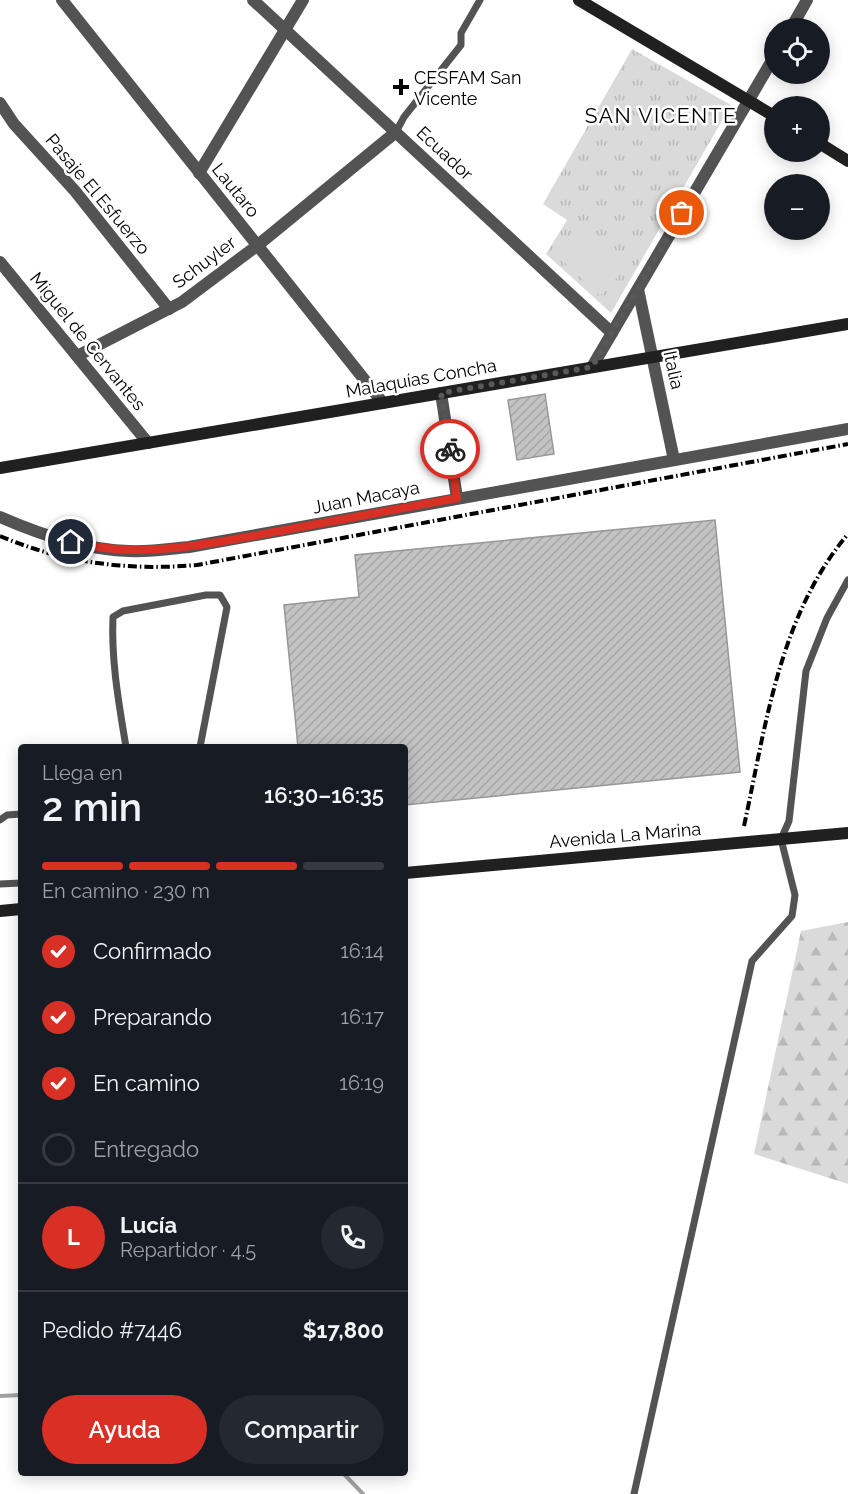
<!DOCTYPE html>
<html lang="es">
<meta charset="utf-8">
<style>
:root{--surface:#171b24;--page:#242831;--text:#f1f3f6;--muted:#9ea1a6;--line:#363941;--accent:#d93025}
body{margin:0;font-family:Raleway,sans-serif;background:var(--page);color:var(--text);height:100vh;display:flex;flex-direction:column;font-size:22px;white-space:nowrap}
*{box-sizing:border-box;margin:0}
p{font-size:20px;color:var(--muted)}
.icon{flex:none;width:33px;height:33px;fill:none;stroke:currentColor;stroke-width:2;stroke-linecap:round;stroke-linejoin:round}
.map{position:relative;flex:1;overflow:hidden}
.sheet{position:absolute;left:18px;top:744px;width:390px;height:732px;display:flex;flex-direction:column;background:var(--surface);border-radius:6px;box-shadow:0 3px 15px #0003}
.sheet>*{flex:none}
.controls{position:absolute;left:764px;top:18px;display:grid;gap:12px}
.controls a{display:grid;place-items:center;width:66px;height:66px;border-radius:50%;background:var(--surface);box-shadow:0 3px 15px #0003;font-size:30px}
.pin{position:absolute;display:grid;place-items:center;width:51px;height:51px;color:#fff;margin:-26px;border:3px solid #fff;border-radius:50%;box-shadow:0 2px 6px #0007}
.courier{position:absolute;display:grid;place-items:center;width:60px;height:60px;margin:-30px;border:4px solid #d93025;border-radius:50%;background:#fff;color:#222;box-shadow:0 2px 8px #0007}
.headline em{font-style:normal;font-weight:600}
.headline div{display:flex;flex-direction:column-reverse}
.headline{display:flex;align-items:center;justify-content:space-between;height:102px;padding:0 24px}
h1{font-size:39px;font-weight:600;line-height:45px}
.bar{display:grid;grid-template-columns:repeat(4,1fr);gap:9px 6px;align-content:center;height:72px;padding:0 24px}
.bar i{height:8px;border-radius:4px;background:var(--line)}
.bar .current{background:var(--accent)}
.bar p{grid-column:span 4}
.line{display:flex;align-items:center;gap:15px;padding:0 24px;border-top:2px solid var(--line)}
.line div{flex:1}
.round{display:grid;place-items:center;flex:none;width:63px;height:63px;border-radius:32px;background:var(--page)}
ol{padding:0 24px;list-style:none}
li{display:flex;align-items:center;gap:18px;height:66px}
li p{margin-inline-start:auto}
li .icon{padding:6px;border-radius:50%;background:var(--accent);color:#fff;stroke-width:4}
li:last-child{color:var(--muted)}
li i{width:33px;height:33px;border:3px solid var(--line);border-radius:50%}
.action{display:flex;gap:12px;margin-top:auto;padding:12px 24px}
.action a{flex:1;height:69px;border-radius:36px;background:var(--accent);color:#fff;font-size:24px;font-weight:600;line-height:69px;text-align:center}
.action a+a{background:var(--page);color:var(--text)}
.map>svg:first-child{display:block}
.grass{fill:url(#grass-tufts)}
.forest{fill:url(#forest-firs)}
.garden{fill:#dadada}
.lines{fill:none;stroke-linecap:round;stroke-linejoin:round}
.stream{stroke:#a1a1a1;stroke-width:4}
.building{fill:url(#building-hatch);stroke:#979797;stroke-width:1.5}
.lane{stroke:#535353;stroke-width:7}
.street{stroke:#535353;stroke-width:12}
.secondary{stroke:#202020;stroke-width:12}
.rail{stroke:#000;stroke-width:4;stroke-dasharray:9 3 1.5 3;stroke-linecap:butt}
.done{stroke:#595959;stroke-width:6;stroke-dasharray:0 10.8}
.route{stroke:#d93025;stroke-width:8}
.poi-dot{fill:#000;stroke:#fff;stroke-width:2}
.labels{text-anchor:middle;dominant-baseline:central;stroke-width:5;stroke-linejoin:round;paint-order:stroke}
.poi-label{font-size:18px;fill:#000;stroke:#fff;text-anchor:start}
.street-label{font-size:18px;fill:#000;stroke:#fff}
.quarter-label{font-size:21px;letter-spacing:1.5px;fill:#000;stroke:#fff}
</style>
<div class="map">
<svg width="848" height="1494" viewBox="0 0 848 1494">
<defs>
<pattern id="grass-tufts" width="24" height="20" patternUnits="userSpaceOnUse" patternTransform="scale(1.5)"><rect width="24" height="20" fill="#dadada"/><path d="M3 7l-1-3M5 7V3M7 7l1-3M15 17l-1-3M17 17v-4M19 17l1-3" fill="none" stroke="#b9b9b9"/></pattern>
<pattern id="forest-firs" width="22" height="20" patternUnits="userSpaceOnUse" patternTransform="scale(1.5)"><rect width="22" height="20" fill="#dadada"/><path d="M5 1l3.5 6h-7zM16 11l3.5 6h-7z" fill="#b9b9b9"/></pattern>
<pattern id="building-hatch" width="6" height="6" patternUnits="userSpaceOnUse" patternTransform="scale(1.5)"><rect width="6" height="6" fill="#c3c3c3"/><path d="M-1 1l2-2M0 6l6-6M5 7l2-2" fill="none" stroke="#a6a6a6"/></pattern>
</defs>
<rect width="100%" height="100%" fill="#fff"/>
<!-- grass -->
<path class="grass" d="M632,49l99,56 -120,208 -65,-59 21,-34 -24,-16z"/>
<!-- forest -->
<path class="forest" d="M848,922v262l-94,-30 47,-223z"/>
<!-- garden -->
<path class="garden" d="M582,228l43,41 -25,27 -43,-41z"/>
<g class="lines">
<!-- stream -->
<g class="stream">
<path d="M0,1396l21,-1"/>
<path d="M343,1473l20,21"/>
</g>
</g>
<!-- building -->
<g class="building">
<path d="M545,394l9,60 -37,6 -9,-60z"/>
<path d="M715,520l25,252 -335,33v-58h-107l-14,-142 75,-8 -4,-42z"/>
</g>
<g class="lines">
<!-- lane -->
<g class="lane">
<path d="M396,132l8,-15 57,-72v-12l19,-33"/>
<path d="M126,747c-7,-43 -15,-86 -13,-130l10,-6 83,-16h14l7,12 -27,140"/>
<path d="M0,820l7,-5 14,-1"/>
<path d="M0,884l21,-1"/>
<path d="M634,1494l118,-533 40,-45 3,-21 -14,-56 8,-18 17,-150 21,-53 21,-38"/>
</g>
<!-- street -->
<g class="street">
<path d="M62,0l321,403"/>
<path d="M253,0l359,333"/>
<path d="M791,28l16,-28"/>
<path d="M0,103l14,21 61,67 94,118"/>
<path d="M199,173l104,-173"/>
<path d="M0,262l148,181"/>
<path d="M638,289l36,171"/>
<path d="M77,356l105,-54 76,-57 138,-113"/>
<path d="M592,367l182,-310"/>
<path d="M441,393l16,105"/>
<path d="M0,517c41,18 85,33 129,34 20,1 40,-2 60,-4l659,-118"/>
</g>
<!-- secondary -->
<g class="secondary">
<path d="M579,0l195,116"/>
<path d="M819,143l29,18"/>
<path d="M0,468l848,-144"/>
<path d="M405,873l443,-40"/>
<path d="M0,911l21,-2"/>
</g>
<!-- rail -->
<g class="rail">
<path d="M0,536c63,27 129,35 197,29l651,-121"/>
<path d="M744,826c22,-101 35,-210 104,-292"/>
</g>
</g>
<g class="lines">
<!-- done -->
<path class="done" d="M450,449l-9,-56 151,-26 90,-154"/>
<!-- route -->
<path class="route" d="M71,542c72,18 143,1 214,-12 57,-11 115,-21 172,-32l-7,-49"/>
</g>
<!-- markers -->
<path class="poi-dot" d="M398 78h6v6h6v6h-6v6h-6v-6h-6v-6h6z"/>
<g class="labels">
<!-- poi labels -->
<g class="poi-label">
<text x="414" y="77">CESFAM San<tspan x="414" dy="21">Vicente</tspan></text>
</g>
<!-- street labels -->
<g class="street-label">
<text transform="translate(445 153) rotate(43)">Ecuador</text>
<text transform="translate(236 190) rotate(51)">Lautaro</text>
<text transform="translate(98 194) rotate(50)">Pasaje El Esfuerzo</text>
<text transform="translate(204 262) rotate(-37)">Schuyler</text>
<text transform="translate(88 341) rotate(51)">Miguel de Cervantes</text>
<text transform="translate(674 370) rotate(78)">Italia</text>
<text transform="translate(421 378) rotate(-10)">Malaquías Concha</text>
<text transform="translate(366 497) rotate(-11)">Juan Macaya</text>
<text transform="translate(625 835) rotate(-5)">Avenida La Marina</text>
</g>
<!-- quarter labels -->
<g class="quarter-label">
<text x="661" y="115">SAN VICENTE</text>
</g>
</g>
</svg>
<div class="controls">
<a><svg class="icon" aria-label="locate" viewBox="0 0 24 24"><circle cx="12" cy="12" r="6"/><path d="M12 2v4M12 18v4M2 12h4M18 12h4"/></svg></a>
<a>+</a>
<a>−</a>
</div>
<div class="pin" style="left:682px;top:213px;background:#ea580c"><svg class="icon" aria-label="bag" viewBox="0 0 24 24"><path d="M5 8h14l-1 12H6zM9 8a3 3 0 0 1 6 0"/></svg></div>
<div class="pin" style="left:71px;top:542px;background:#1f2937"><svg class="icon" aria-label="home" viewBox="0 0 24 24"><path d="M3 11l9-7 9 7M6 9v11h12V9"/></svg></div>
<div class="courier" style="left:450px;top:449px"><svg class="icon" aria-label="bike" viewBox="0 0 24 24"><circle cx="6" cy="16" r="4"/><circle cx="18" cy="16" r="4"/><path d="M6 16l4-8h5l3 8M10 8l3 8H6M13 5h3"/></svg></div>
<section class="sheet">
<div class="headline"><div><h1>2 min</h1><p>Llega en</p></div><em>16:30–16:35</em></div>
<div class="bar"><i class="current"></i><i class="current"></i><i class="current"></i><i></i><p>En camino · 230 m</p></div>
<ol>
<li><svg class="icon" aria-label="check" viewBox="0 0 24 24"><path d="M5 12l5 5 9-10"/></svg>Confirmado<p>16:14</p></li>
<li><svg class="icon" aria-label="check" viewBox="0 0 24 24"><path d="M5 12l5 5 9-10"/></svg>Preparando<p>16:17</p></li>
<li><svg class="icon" aria-label="check" viewBox="0 0 24 24"><path d="M5 12l5 5 9-10"/></svg>En camino<p>16:19</p></li>
<li><i></i>Entregado</li>
</ol>
<div class="line" style="height:108px"><b class="round" style="background:var(--accent);color:#fff">L</b><div><b>Lucía</b><p>Repartidor · 4.5</p></div><a class="round"><svg class="icon" aria-label="phone" viewBox="0 0 24 24"><path d="M5 4h4l2 5-3 2q2 4 5 5l2-3 5 2v4C11 20 4 13 5 4z"/></svg></a></div>
<div class="line" style="height:78px"><div>Pedido #7446</div><b>$17,800</b></div>
<div class="action"><a>Ayuda</a><a>Compartir</a></div>
</section>
</div>
